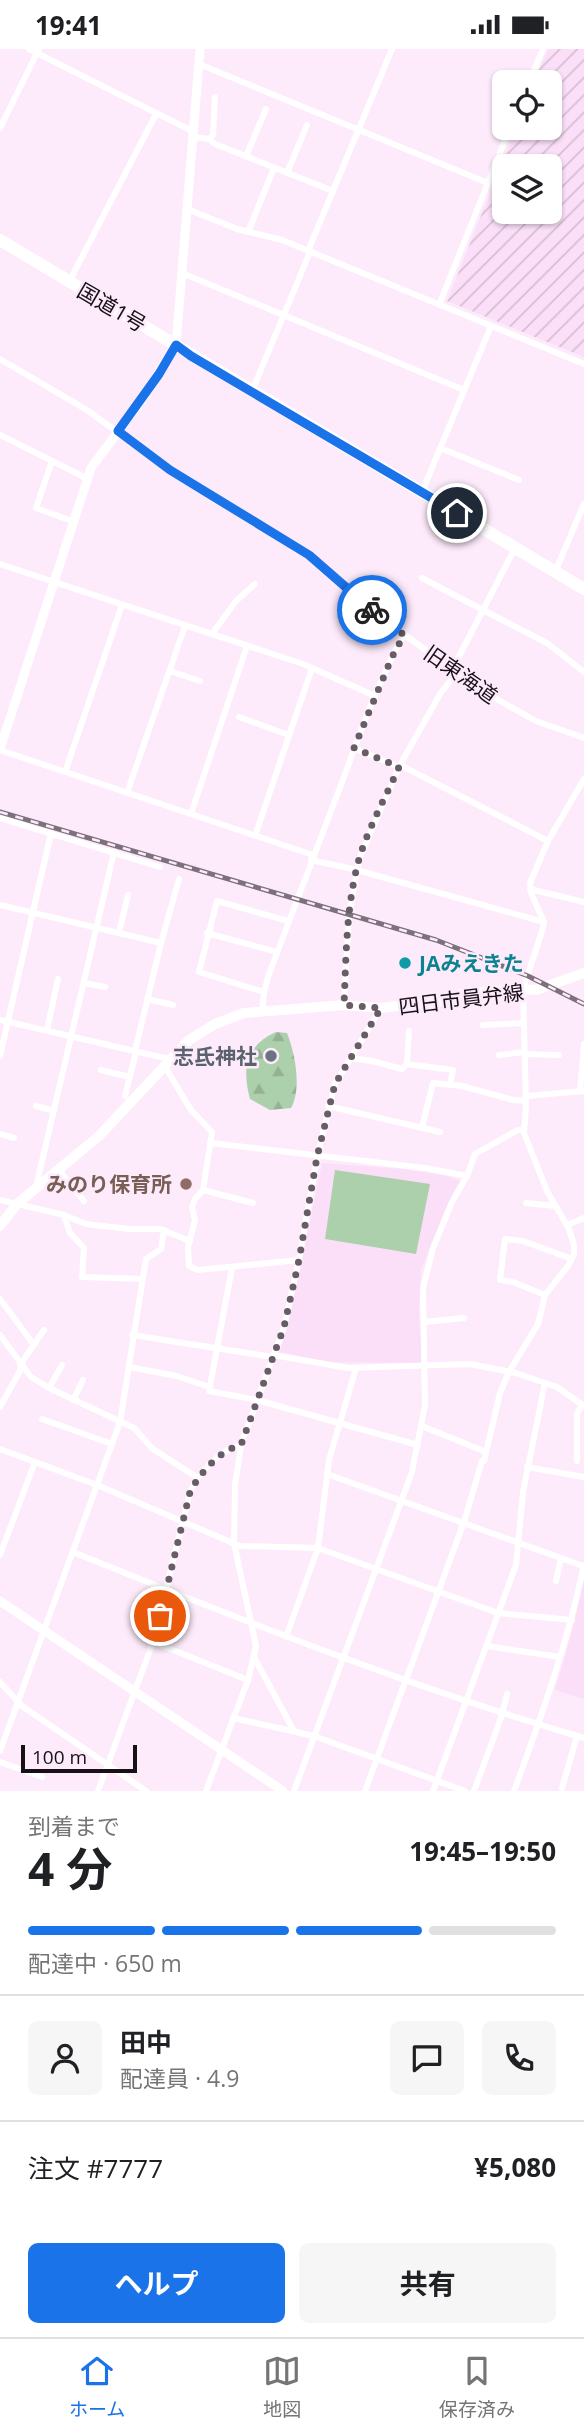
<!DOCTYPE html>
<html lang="ja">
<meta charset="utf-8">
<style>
:root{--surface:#fff;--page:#f6f6f6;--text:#202124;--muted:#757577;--line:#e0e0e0;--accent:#1a73e8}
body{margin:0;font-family:"Open Sans","Noto Sans JP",sans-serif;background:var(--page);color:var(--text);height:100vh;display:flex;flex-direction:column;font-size:26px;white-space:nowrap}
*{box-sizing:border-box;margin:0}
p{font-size:23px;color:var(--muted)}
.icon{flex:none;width:38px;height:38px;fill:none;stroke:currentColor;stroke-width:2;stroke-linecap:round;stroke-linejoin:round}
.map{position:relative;height:1742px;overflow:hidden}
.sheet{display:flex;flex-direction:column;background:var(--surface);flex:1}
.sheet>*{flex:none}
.controls{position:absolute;left:492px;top:21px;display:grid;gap:14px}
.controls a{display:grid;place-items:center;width:70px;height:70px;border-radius:10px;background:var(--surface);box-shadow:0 2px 5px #0004;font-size:35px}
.scale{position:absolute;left:21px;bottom:18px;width:116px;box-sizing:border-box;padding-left:7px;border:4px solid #171016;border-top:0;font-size:19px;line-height:24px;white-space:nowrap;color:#171016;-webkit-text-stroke:5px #fdebfb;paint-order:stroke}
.pin{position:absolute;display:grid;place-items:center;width:60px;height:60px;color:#fff;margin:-30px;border:4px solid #fff;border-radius:50%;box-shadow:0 2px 7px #0007}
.courier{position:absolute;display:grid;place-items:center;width:70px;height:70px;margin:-35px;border:5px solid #1a73e8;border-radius:50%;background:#fff;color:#222;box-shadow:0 2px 9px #0007}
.headline em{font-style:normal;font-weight:700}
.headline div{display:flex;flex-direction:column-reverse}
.headline{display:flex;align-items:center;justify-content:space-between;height:119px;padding:0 28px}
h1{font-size:46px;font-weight:700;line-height:52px}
.bar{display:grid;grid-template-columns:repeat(4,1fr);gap:10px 7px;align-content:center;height:84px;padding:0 28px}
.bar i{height:9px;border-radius:5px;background:var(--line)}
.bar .active{background:var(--accent)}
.bar p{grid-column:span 4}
.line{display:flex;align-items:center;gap:18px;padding:0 28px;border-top:2px solid var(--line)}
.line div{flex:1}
.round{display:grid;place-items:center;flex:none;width:74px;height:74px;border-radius:10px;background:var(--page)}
.button{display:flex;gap:14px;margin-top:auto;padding:14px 28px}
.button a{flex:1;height:80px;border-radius:10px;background:var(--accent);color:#fff;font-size:28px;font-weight:700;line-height:80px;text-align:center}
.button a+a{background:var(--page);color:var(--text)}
.status{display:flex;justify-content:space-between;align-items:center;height:49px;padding:0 35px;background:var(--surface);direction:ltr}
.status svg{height:19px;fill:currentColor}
.tabs{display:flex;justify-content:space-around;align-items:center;height:98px;border-top:2px solid var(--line);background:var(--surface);font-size:19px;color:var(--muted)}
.tabs a{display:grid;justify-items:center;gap:4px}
.tabs .active{color:var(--accent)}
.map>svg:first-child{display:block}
.built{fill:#fbdff8}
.industrial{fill:url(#industrial-furrows);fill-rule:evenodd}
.forest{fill:url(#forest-firs)}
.pitch{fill:#add0ac}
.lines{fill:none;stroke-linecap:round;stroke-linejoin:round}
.street{stroke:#fff;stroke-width:6}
.secondary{stroke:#fff;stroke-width:9}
.primary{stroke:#fff;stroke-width:10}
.highway{stroke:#fff;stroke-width:12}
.rail-casing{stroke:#7d717b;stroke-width:5}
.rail{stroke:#fdebfb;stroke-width:2.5;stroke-dasharray:8;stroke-linecap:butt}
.done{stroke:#685d66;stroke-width:7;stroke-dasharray:0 12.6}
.route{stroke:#1a73e8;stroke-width:9}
.culture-dot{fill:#0f9aa8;stroke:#fdebfb;stroke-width:2.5}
.worship-dot{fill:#6b7280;stroke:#fdebfb;stroke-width:2.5}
.education-dot{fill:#8d6e63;stroke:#fdebfb;stroke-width:2.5}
.labels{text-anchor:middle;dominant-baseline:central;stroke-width:5;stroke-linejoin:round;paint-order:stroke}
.street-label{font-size:21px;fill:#171016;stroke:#fdebfb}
.culture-label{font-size:21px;font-weight:bold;fill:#0d838f;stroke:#fdebfb;text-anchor:start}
.worship-label{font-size:21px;font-weight:bold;fill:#5b616d;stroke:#fdebfb;text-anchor:end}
.education-label{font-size:21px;font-weight:bold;fill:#785e54;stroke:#fdebfb;text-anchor:end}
</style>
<div class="status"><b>19:41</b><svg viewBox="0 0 49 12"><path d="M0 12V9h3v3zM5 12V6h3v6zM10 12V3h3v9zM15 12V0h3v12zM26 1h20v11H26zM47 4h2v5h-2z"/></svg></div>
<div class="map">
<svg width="584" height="1742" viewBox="0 0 584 1742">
<defs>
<pattern id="industrial-furrows" width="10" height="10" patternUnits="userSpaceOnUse" patternTransform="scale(1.75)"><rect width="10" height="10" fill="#fbdff8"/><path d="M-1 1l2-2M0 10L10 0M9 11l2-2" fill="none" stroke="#d6bed4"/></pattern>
<pattern id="forest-firs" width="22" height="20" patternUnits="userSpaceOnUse" patternTransform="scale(1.75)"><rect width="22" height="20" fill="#add0ac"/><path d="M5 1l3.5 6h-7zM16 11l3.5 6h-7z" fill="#94b293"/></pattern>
</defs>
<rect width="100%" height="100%" fill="#fdebfb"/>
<!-- built -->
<g class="built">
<path d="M322,1114l82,6 44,7 12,5 -7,12 -32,77 -2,38 3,55 -95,-1 -47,-10 10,-37z"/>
<path d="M584,1528v122l-29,-9 19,-66z"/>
</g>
<!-- industrial -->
<path class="industrial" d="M548,0h36v308l-137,-56 69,-173h34v-46h-16zM504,117h46v46h-46z"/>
<!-- forest -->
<path class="forest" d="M276,983l11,1c8,20 15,55 4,75l-21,2 -20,-11c-8,-30 -5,-53 26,-67z"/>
<!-- pitch -->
<path class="pitch" d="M335,1121l95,14 -14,70 -91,-15z"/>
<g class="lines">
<!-- street -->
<g class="street">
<path d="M29,0l165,83"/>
<path d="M199,15l289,119"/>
<path d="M529,33l14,-33"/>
<path d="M0,79l39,-79"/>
<path d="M193,88l16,2 6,5 118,47"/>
<path d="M209,90l4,-4 2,-38"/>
<path d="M246,107l20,-47"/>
<path d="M287,124l20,-48"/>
<path d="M187,160l50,20 45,11 302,124"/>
<path d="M248,183l26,-64"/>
<path d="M308,202l84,-202"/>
<path d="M182,224l282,117"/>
<path d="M69,233l87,-168"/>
<path d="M439,256l71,-177"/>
<path d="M0,310l87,51 83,60 122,74 33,24 70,60 91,65 50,28 48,17"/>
<path d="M252,342l58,-139"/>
<path d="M0,386l82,41 4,4"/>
<path d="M440,399l79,32"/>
<path d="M52,412l-16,47 39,14"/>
<path d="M422,443l69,-166"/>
<path d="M0,515l303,100 72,32"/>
<path d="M555,523l29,-68"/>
<path d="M422,529l61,32"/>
<path d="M483,561l64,33 37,29"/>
<path d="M212,585l24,-33 19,-17"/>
<path d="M453,619l62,-120"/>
<path d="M170,622l30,10"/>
<path d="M239,668l50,18"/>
<path d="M354,699l45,19"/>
<path d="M0,701l313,105"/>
<path d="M400,716l148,76"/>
<path d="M65,723l57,-167"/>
<path d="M127,744l58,-167"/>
<path d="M191,765l56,-168"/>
<path d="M0,769l160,49"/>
<path d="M255,787l57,-168"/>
<path d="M311,811l42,9 191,53"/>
<path d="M530,840l54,13"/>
<path d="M0,856l161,38 18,-64"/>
<path d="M119,883l9,-37"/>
<path d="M207,884l70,19"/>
<path d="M84,934l21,4"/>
<path d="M264,943l-65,-20 18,-71 71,20"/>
<path d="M147,950l26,6"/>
<path d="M344,956l5,-91 11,-57 40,-92 40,-71 18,-23"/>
<path d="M262,963l2,-20 5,-18c22,-59 45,-117 67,-176 21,-55 39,-112 68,-163"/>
<path d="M0,971l169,39"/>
<path d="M483,976l41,-2"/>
<path d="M47,981l11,-51"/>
<path d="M409,982l-2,33 46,6 -3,15"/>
<path d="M135,1002l26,-108"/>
<path d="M524,1005l35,1"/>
<path d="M499,1006l25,-3"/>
<path d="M0,1007l51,-223"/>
<path d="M350,1009l22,3 30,8 5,-5"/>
<path d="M164,1016l27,45 21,22 -9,58 -8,9 -3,8 3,13 -7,27 1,19 9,4 101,-10"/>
<path d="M101,1021l29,7"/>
<path d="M580,1042l4,-47"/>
<path d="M125,1047l11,-44"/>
<path d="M526,1047l58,-5"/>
<path d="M36,1057l18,5"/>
<path d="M328,1057l112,26"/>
<path d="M422,1078l11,-44 29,3 51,14 13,1"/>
<path d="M0,1085l14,4"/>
<path d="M211,1094l214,25 42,8"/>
<path d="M58,1120l26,32"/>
<path d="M36,1138l78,-335"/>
<path d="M203,1141l50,13"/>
<path d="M0,1151l64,15 22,9 43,5h31l30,12"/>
<path d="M526,1154l29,3"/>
<path d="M64,1166l6,18 14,15 -2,29 61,2"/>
<path d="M567,1176l17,-7"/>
<path d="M232,1219l-23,123 48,9 161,45"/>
<path d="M545,1246l-32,-13 -13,-2 5,-41 18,2 49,18"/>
<path d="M0,1250l34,46"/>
<path d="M424,1273l40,-4"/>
<path d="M0,1286l31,42 18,11 85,40 19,21 45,29"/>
<path d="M132,1286l141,22"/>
<path d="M273,1306l75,13 122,-4 46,9 41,14 27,19"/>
<path d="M20,1316l24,-35"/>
<path d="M129,1318l48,9 32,11"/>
<path d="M49,1339l13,-23"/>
<path d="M73,1351l10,-20"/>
<path d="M0,1358l22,-40"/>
<path d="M42,1370l70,25"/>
<path d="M422,1377l64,26"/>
<path d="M0,1400l97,36 143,61 78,2 180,65 74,7"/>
<path d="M577,1412v-47l5,-9"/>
<path d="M527,1418l57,10"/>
<path d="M327,1425l256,92"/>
<path d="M73,1503c168,68 337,135 511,186"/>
<path d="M0,1506l35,-93"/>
<path d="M556,1532l5,-23"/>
<path d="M286,1588l32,-89 11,-88 27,-92"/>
<path d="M153,1593l95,38"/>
<path d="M486,1597l74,11"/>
<path d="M255,1610l39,72"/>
<path d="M0,1633l22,24 124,85"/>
<path d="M233,1669l81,18 151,55"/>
<path d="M0,1702l120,-329 26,-163 15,-10 3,-19"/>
<path d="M0,1713l42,15"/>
<path d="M562,1739l15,-52"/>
<path d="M98,1742l55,-149 37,-150c9,-19 30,-43 51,-47"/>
<path d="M206,1742l42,-111 8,-34 -22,-103 1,-58 6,-40 43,-118 15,-67 18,-103 18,-73 46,-76"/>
<path d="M294,1742l118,-319 13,-67 -2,-117 10,-40 19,-46 15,-26 8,-22 43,-24h6"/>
<path d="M365,1742l99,-269 18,-61h2l16,-68 9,-21 29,-48 7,-29 23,-29 6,-12v-9l-5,-16 -22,-38 -23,-58 2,-27 -3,-117 20,-61 1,-6 -13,-29 -1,-10 18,-42 36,-62"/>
<path d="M433,1742l83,-226 7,-73 22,-109"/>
<path d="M474,1742l28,-76 5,-21"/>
<path d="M514,1742c28,-76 53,-146 70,-226"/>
</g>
<!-- secondary -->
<g class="secondary">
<path d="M0,700l91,-281 50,-67 35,-56 24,-296"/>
<path d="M0,1552l283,190"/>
</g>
<!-- primary -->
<path class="primary" d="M0,1177l17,-22 82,-68 90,-96 26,-16 29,-11 100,-8 37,3 60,-7 20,-7 62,-5 13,1 48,-17"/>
<!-- highway -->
<path class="highway" d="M0,191l584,349"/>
<defs>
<path id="rail" d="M0,763l436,128 92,36 56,28"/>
</defs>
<!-- rail casing -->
<use href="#rail" class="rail-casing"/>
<!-- rail -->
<use href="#rail" class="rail"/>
</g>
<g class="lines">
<!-- done -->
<path class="done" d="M160,1567l30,-124c9,-18 31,-43 51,-47l43,-118 15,-67 18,-103 18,-73 46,-76 -37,-3c2,-45 2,-90 12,-134 8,-36 28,-70 43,-104l-45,-19 38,-91 12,-22 -32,-25"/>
<!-- route -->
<path class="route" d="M372,561l-63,-55 -139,-85 -52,-39 41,-57 17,-29 15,11 266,157"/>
</g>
<!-- markers -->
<circle class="culture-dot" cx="405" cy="914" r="7"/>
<circle class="worship-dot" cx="271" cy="1007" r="7"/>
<circle class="education-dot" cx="186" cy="1135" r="7"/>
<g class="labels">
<!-- street labels -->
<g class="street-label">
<text transform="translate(112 258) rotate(30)">国道1号</text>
<text transform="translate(461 625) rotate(35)">旧東海道</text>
<text transform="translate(461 950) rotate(-7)">四日市員弁線</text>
</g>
<!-- culture labels -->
<g class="culture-label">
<text x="419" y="914">JAみえきた</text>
</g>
<!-- worship labels -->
<g class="worship-label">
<text x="257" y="1007">志氐神社</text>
</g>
<!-- education labels -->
<g class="education-label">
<text x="172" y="1135">みのり保育所</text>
</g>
</g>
</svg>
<div class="controls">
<a><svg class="icon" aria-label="locate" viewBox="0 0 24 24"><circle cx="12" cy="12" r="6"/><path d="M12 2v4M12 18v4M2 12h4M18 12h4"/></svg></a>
<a><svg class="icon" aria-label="layers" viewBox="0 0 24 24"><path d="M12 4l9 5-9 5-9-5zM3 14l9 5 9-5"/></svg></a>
</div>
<div class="scale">100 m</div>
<div class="pin" style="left:160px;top:1567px;background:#ea580c"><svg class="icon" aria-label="bag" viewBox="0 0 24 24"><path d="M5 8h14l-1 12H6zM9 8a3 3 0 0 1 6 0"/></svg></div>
<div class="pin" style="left:457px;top:464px;background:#1f2937"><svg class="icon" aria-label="home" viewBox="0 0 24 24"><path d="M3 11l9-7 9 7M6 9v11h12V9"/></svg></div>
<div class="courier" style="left:372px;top:561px"><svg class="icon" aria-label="bike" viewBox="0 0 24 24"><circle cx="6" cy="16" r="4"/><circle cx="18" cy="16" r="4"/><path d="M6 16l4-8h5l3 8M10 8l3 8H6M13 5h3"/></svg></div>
</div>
<section class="sheet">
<div class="headline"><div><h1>4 分</h1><p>到着まで</p></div><em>19:45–19:50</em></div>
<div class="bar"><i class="active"></i><i class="active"></i><i class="active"></i><i></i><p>配達中 · 650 m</p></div>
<div class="line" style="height:126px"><a class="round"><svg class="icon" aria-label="person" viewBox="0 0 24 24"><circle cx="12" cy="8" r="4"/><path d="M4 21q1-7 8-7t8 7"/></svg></a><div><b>田中</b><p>配達員 · 4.9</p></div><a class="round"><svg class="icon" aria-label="chat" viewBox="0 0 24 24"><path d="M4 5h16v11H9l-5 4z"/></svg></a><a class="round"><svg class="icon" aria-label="phone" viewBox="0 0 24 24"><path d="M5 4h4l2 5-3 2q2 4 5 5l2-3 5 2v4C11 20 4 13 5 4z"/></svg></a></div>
<div class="line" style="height:91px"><div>注文 #7777</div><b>¥5,080</b></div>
<div class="button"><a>ヘルプ</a><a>共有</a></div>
</section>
<nav class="tabs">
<a class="active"><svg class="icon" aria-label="home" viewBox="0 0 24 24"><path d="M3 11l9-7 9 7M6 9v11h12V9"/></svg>ホーム</a>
<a><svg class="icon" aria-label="map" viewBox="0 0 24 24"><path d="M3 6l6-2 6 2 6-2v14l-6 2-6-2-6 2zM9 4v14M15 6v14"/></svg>地図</a>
<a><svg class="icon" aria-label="saved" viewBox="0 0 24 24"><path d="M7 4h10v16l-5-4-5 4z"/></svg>保存済み</a>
</nav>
